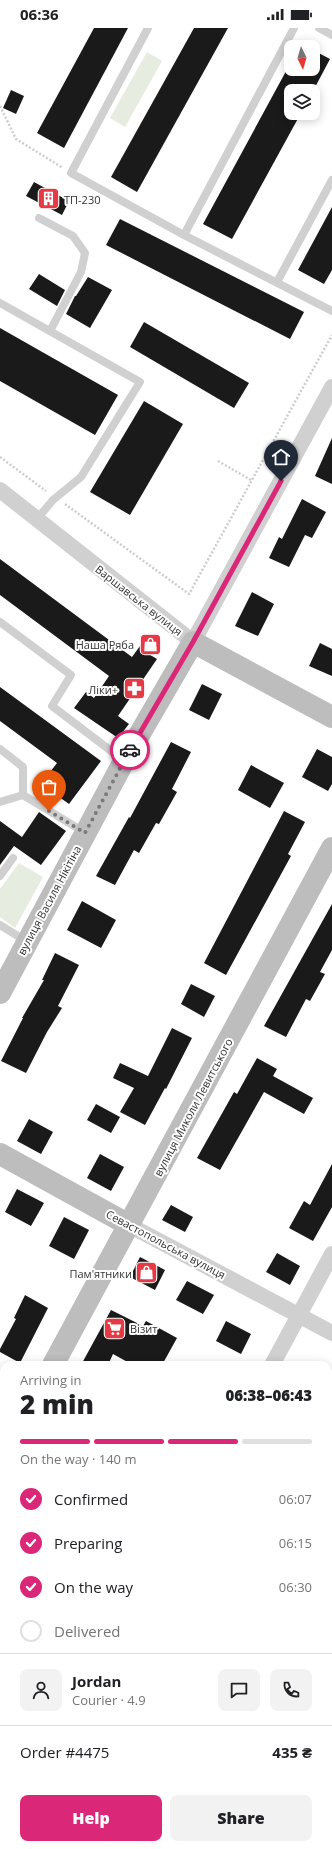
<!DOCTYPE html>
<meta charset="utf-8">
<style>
:root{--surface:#fff;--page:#f2f2f2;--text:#202124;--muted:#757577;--line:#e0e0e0;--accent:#db2777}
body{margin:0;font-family:"Open Sans",sans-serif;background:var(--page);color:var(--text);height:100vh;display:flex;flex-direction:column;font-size:15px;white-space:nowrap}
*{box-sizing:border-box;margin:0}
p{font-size:13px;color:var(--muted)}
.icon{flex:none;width:22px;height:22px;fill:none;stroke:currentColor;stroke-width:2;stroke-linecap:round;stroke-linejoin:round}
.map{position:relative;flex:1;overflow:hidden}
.side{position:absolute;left:0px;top:1333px;width:332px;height:488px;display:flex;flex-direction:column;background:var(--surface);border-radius:12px 12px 0 0;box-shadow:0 2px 10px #0003}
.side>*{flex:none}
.needle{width:26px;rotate:175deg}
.fabs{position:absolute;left:284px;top:12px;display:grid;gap:8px}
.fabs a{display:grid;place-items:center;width:36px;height:36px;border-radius:8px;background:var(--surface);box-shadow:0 2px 10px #0003;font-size:20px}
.pin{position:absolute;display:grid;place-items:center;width:34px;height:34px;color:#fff;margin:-41px -17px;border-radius:50% 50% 50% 0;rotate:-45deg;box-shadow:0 0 4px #0007}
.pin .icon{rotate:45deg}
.courier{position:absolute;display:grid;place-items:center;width:40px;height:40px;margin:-20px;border:3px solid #db2777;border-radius:50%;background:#fff;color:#222;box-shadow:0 1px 5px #0007}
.summary em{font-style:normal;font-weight:800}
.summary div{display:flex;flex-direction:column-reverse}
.summary{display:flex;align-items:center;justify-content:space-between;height:68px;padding:0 20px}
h1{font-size:26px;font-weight:800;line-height:30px}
.bar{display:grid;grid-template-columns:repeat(4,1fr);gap:6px 4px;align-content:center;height:48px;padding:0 20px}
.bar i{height:5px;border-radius:3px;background:var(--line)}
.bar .current{background:var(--accent)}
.bar p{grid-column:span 4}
.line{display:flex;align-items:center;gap:10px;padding:0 20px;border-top:1px solid var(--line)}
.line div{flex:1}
.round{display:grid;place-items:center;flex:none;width:42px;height:42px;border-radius:8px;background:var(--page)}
ol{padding:0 20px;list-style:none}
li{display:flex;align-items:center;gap:12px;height:44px}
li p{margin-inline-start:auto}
li .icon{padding:4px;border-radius:50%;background:var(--accent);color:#fff;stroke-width:4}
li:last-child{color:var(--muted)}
li i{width:22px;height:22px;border:2px solid var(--line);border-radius:50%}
.primary-button{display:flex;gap:8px;margin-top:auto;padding:8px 20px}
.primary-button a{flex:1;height:46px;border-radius:8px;background:var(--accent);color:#fff;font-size:16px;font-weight:800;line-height:46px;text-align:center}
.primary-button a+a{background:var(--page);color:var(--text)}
.status{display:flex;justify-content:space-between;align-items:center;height:28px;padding:0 20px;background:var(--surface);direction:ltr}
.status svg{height:11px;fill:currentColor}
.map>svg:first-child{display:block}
.green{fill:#e6ecdf}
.building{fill:#1a1a1a}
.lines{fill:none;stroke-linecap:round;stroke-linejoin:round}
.path{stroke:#cdcdcd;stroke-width:2.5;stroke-dasharray:2 2;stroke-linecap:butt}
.lane{stroke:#d0d0d0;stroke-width:8}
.street{stroke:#d0d0d0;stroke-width:16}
.secondary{stroke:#bdbdbd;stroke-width:22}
.primary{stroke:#ababab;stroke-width:22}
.done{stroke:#7a7a7a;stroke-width:4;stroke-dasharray:0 7.2}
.route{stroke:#db2777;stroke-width:5}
.labels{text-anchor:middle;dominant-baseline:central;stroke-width:4;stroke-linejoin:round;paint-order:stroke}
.poi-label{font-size:11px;fill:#333;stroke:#fff;text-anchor:end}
.street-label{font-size:11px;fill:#333;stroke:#fff}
</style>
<div class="status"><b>06:36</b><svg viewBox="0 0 49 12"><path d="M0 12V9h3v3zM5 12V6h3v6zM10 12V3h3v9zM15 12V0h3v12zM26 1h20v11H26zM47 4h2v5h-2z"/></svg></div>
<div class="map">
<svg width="332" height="1821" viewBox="0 0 332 1821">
<rect width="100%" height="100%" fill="#fff"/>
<!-- green -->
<g class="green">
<path d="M147,24l15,9 -37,66 -15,-9z"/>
<path d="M19,835l24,14 -28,51 -15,-11v-28z"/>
</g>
<!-- building -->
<g class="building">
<path d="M94,0h34l-64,120 -27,-15z"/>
<path d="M194,0h34l-91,164 -26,-15z"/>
<path d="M313,22l17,9 -17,32h-22v22h10l-69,126 -29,-15 88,-162v7h22z"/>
<path d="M11,62l13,6 -8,18 -13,-6z"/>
<path d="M34,154l35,19 -7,14 -36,-19z"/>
<path d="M332,179v63l-8,14 -26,-14z"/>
<path d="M120,191l184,93 -14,27 -184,-94z"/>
<path d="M39,246l26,16 -8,16 -28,-17z"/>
<path d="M88,249l24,13 -22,38 -24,-14 9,-18h1z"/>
<path d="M144,294l105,61 -15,25 -104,-61z"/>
<path d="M0,300l118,67 -23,40 -95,-54z"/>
<path d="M144,373l39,23 -53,91 -40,-23z"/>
<path d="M332,410v46l-17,-8z"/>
<path d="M302,471l24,13 -14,26 -7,-3 -16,32 -20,-9 10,-21 3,2z"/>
<path d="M0,531l132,98 13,-18 6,-3 6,12 -10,5 10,6 -39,57 11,8 -11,14 -44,-30 12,-16 8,6 15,-22 -109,-81z"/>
<path d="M252,564l22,12 -16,32 -23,-10z"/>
<path d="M320,615l12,6v27l-23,-10z"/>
<path d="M202,656l20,10 -13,26 -20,-10z"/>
<path d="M0,659l101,74 -32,43 -28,-20 16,-21 -57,-42z"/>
<path d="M171,714l20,10 -19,37 5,3 -18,32 -3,-1 -17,30 -5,-3 -19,35 -19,-9 33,-59 1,1z"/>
<path d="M317,721l15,8v27l-4,7 -26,-14z"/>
<path d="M251,737l33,18 -14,25 -32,-18z"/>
<path d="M284,783l21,11 -17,32 3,2 -65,119 -22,-12z"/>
<path d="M39,784l27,19 -25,34 -27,-19 -14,19v-44l22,16z"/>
<path d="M82,873l34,19 -15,28 -34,-18z"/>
<path d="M332,876v46l-12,22 5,2 -15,27 -4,-2 -20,38 -22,-11z"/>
<path d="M55,925l24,12 -21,41 4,2 -15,24 -21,41 -25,-12 22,-43h-1l22,-38h-2z"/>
<path d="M191,956l24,12 -11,21 -23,-13z"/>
<path d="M172,1000l20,10 -26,51 -1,-1 -20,37 -25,-13 14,-24 -21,-10 7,-15 28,13z"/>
<path d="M257,1030l20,11 -4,7 40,22 -9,16 -40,-22 -44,78 -23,-12 37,-66 3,2z"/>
<path d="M96,1076l24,13 -9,16 -24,-13z"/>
<path d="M29,1091l24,13 -12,22 -24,-13z"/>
<path d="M100,1126l24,13 -13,24 -24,-13z"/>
<path d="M332,1136v43l-19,34 -24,-13 15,-27 6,4z"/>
<path d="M17,1161l27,14 -13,23 -26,-14z"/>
<path d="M171,1177l22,12 -8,15 -23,-12z"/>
<path d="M64,1189l25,13 -15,29 -25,-13z"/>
<path d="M277,1225l23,13 -10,19 -24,-13z"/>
<path d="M140,1229l25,13 -10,20 -25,-13z"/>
<path d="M187,1253l27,14 -11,19 -27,-14z"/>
<path d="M25,1267l23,13 -28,55 -20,-11v-3l16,-30 -2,-1z"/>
<path d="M111,1282l32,16 3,-5 31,17 -15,27h-29l-20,-11 -5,11h-27z"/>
<path d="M226,1293l25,13 -10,20 -25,-13z"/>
</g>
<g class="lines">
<!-- path -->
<g class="path">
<path d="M0,78l16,33 47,29"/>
<path d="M0,429l46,34"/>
<path d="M218,433l33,19"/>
<path d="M65,476l124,90 143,-259"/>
<path d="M0,1780l4,2"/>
<path d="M68,1817l8,4"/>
</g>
<!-- lane -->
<g class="lane">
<path d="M148,0l-77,145 113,62 148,76"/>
<path d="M319,0l13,7"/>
<path d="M39,190l34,18 12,17 -4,19 -31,59"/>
<path d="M184,207l110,-207"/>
<path d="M277,254l55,-102"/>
<path d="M0,275l140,79 -59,95 -28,23 -16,19"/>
<path d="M0,594l71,53 -19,31 71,54"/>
<path d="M0,721l23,18v28l61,37"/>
<path d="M0,774l23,-7"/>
<path d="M0,848l13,-18"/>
<path d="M0,897l26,16"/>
</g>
<!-- street -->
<g class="street">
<path d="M0,462l193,152 139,-255"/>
<path d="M129,1197l203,108"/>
<path d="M272,1337l60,-111"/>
<path d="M328,1634l4,-8"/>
<path d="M1,1821l3,-5"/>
<path d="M227,1821l2,-4"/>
</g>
<!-- secondary -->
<g class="secondary">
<path d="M0,965l124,-232 69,-119 139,75"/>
<path d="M0,1126l129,71"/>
<path d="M53,1337l279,-517"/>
<path d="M0,1435l4,-8"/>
</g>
<!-- primary -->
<g class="primary">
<path d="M0,1731l4,2"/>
<path d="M159,1817l7,4"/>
</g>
</g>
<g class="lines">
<!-- done -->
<path class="done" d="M49,783l36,22 45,-83"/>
<!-- route -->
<path class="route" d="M130,722l63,-108 88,-161"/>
</g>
<!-- icons -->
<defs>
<symbol id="building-square" viewBox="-11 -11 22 22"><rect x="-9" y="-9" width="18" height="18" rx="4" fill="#e63946" stroke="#fff"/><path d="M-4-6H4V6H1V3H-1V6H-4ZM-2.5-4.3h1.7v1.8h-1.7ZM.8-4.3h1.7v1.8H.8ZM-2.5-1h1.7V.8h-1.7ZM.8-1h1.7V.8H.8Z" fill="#fff"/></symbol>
<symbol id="shop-square" viewBox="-11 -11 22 22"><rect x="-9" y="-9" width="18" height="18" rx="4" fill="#e63946" stroke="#fff"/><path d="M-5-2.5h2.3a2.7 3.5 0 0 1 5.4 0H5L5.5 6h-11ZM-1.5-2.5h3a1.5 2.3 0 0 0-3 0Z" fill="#fff"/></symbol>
<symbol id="pharmacy-square" viewBox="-11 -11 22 22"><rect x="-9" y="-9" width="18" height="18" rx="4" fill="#e63946" stroke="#fff"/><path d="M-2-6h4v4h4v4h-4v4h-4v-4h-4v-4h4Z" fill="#fff"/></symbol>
<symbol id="supermarket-square" viewBox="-11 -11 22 22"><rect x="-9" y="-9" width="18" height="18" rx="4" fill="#e63946" stroke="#fff"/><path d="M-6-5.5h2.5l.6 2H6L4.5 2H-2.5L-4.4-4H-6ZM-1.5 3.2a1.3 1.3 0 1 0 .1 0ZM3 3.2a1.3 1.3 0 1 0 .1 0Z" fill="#fff"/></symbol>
</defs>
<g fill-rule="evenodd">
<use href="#building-square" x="36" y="158" width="25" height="25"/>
<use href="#shop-square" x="138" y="604" width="25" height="25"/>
<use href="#pharmacy-square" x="122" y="648" width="25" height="25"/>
<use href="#shop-square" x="134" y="1232" width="25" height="25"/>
<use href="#supermarket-square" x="102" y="1288" width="25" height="25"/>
</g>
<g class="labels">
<!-- poi labels -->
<g class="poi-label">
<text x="64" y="171" text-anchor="start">ТП-230</text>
<text x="134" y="616">Наша Ряба</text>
<text x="118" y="661">Ліки+</text>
<text x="132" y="1245">Пам'ятники</text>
<text x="130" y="1300" text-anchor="start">Візит</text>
</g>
<!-- street labels -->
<g class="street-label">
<text transform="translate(139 572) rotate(38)">Варшавська вулиця</text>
<text transform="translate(49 872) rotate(-62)">вулиця Василя Нікітіна</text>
<text transform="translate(193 1079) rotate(-62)">вулиця Миколи Левитського</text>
<text transform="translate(166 1216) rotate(28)">Севастопольська вулиця</text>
</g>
</g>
</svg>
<div class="fabs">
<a><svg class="needle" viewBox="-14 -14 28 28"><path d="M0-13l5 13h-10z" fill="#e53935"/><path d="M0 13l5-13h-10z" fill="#757577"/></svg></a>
<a><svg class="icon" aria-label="layers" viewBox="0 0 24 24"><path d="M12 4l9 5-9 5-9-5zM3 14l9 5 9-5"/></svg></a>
</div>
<div class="pin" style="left:49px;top:783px;background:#ea580c"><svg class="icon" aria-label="bag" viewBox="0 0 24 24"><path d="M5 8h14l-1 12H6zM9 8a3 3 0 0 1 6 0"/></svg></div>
<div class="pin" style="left:281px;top:453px;background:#1f2937"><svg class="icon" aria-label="home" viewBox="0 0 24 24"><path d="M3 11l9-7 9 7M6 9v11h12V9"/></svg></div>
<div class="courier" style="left:130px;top:722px"><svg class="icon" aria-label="car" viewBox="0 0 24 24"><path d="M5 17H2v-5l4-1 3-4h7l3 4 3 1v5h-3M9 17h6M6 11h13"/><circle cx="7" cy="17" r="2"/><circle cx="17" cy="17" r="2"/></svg></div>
<section class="side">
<div class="summary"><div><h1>2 min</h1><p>Arriving in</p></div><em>06:38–06:43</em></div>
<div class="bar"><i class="current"></i><i class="current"></i><i class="current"></i><i></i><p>On the way · 140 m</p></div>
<ol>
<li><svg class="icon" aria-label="check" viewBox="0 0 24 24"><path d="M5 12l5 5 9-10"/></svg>Confirmed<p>06:07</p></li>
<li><svg class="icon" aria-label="check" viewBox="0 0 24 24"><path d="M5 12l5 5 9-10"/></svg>Preparing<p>06:15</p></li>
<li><svg class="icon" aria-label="check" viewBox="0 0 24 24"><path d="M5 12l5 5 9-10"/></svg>On the way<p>06:30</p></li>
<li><i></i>Delivered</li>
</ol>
<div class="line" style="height:72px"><a class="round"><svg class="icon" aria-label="person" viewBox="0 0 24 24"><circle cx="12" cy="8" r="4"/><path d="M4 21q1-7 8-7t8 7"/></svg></a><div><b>Jordan</b><p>Courier · 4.9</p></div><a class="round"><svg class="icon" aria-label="chat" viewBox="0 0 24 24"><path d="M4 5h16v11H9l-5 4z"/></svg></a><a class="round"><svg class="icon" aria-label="phone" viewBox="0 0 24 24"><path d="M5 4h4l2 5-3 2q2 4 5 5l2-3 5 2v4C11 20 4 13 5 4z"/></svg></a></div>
<div class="line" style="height:52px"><div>Order #4475</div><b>435 ₴</b></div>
<div class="primary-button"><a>Help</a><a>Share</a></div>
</section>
</div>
